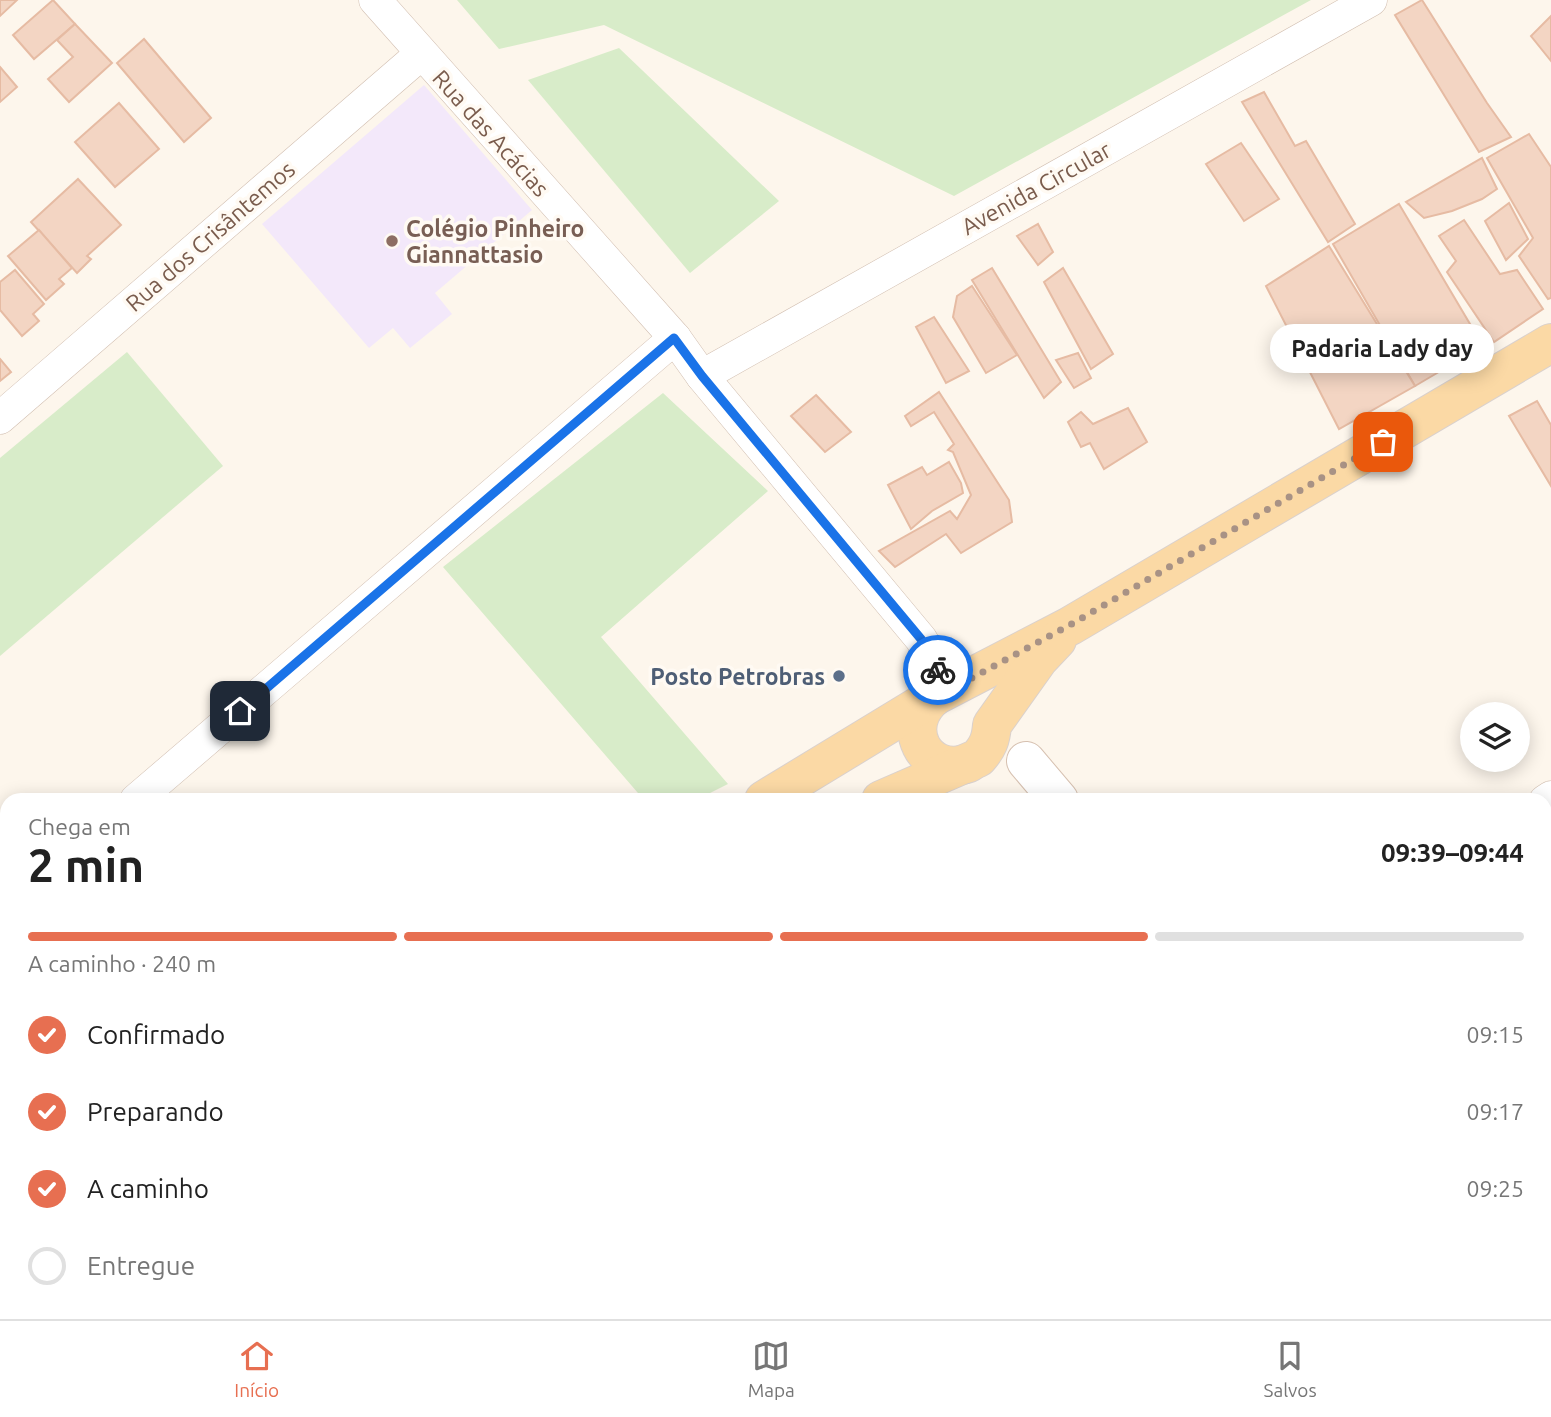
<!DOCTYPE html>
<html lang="pt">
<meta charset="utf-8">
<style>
:root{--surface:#fff;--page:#f6f6f6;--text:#222;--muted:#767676;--line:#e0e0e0;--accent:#e76f51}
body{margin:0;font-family:Ubuntu,sans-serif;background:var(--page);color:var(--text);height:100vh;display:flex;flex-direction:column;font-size:26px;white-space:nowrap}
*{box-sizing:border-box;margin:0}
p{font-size:23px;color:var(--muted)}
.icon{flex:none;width:38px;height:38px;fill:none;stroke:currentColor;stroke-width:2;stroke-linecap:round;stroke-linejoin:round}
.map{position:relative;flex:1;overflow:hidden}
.panel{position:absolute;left:0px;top:793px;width:1552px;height:527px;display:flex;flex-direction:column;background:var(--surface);border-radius:21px 21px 0 0;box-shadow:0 4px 18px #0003}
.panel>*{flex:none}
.controls{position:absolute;left:1460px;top:702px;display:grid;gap:14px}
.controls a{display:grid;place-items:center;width:70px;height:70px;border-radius:50%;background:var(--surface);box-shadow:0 4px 18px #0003;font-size:35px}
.pin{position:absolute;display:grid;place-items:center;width:60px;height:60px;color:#fff;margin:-30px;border-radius:14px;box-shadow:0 4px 10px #0006}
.courier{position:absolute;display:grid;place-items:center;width:70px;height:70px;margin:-35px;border:5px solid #1a73e8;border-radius:50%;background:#fff;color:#222;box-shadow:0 2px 9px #0007}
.bubble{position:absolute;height:49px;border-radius:24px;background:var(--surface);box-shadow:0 4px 18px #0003;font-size:23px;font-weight:700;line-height:49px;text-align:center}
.summary em{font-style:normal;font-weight:700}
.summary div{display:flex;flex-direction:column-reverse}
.summary{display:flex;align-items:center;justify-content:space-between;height:119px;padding:0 28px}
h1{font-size:46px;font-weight:700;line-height:52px}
.bar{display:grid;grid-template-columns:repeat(4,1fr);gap:10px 7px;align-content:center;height:84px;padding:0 28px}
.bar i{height:9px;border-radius:5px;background:var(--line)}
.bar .selected{background:var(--accent)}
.bar p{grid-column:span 4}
ol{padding:0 28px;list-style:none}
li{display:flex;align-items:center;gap:21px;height:77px}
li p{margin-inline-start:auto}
li .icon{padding:7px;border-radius:50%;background:var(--accent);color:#fff;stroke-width:4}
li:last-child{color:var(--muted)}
li i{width:38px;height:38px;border:4px solid var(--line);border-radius:50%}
.dock{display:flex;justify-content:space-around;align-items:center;height:98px;border-top:2px solid var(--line);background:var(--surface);font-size:19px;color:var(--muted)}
.dock a{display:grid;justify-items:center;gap:4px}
.dock .selected{color:var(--accent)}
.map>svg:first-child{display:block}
.education{fill:#f3e8fa}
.green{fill:#d8ecc9}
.building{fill:#f3d5c3;stroke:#e6bba3;stroke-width:2}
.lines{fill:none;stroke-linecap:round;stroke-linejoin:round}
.street-casing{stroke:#d1beb0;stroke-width:33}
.secondary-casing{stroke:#d6c0b0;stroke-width:40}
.primary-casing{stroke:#dad1cd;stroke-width:40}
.street{stroke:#fff;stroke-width:32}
.secondary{stroke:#fff;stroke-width:38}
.primary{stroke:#fbd9a5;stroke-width:38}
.done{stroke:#a89285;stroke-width:7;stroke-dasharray:0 12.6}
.route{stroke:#1a73e8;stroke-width:9}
.education-dot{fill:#8d6e63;stroke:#fffaf3;stroke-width:2.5}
.service-dot{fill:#5c6f8a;stroke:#fffaf3;stroke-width:2.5}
.labels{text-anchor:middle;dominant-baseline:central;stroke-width:7;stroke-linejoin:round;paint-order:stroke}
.street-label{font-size:23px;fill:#7a5c4d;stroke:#fffaf3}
.education-label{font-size:23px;font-weight:bold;fill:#785e54;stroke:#fffaf3;text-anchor:start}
.service-label{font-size:23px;font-weight:bold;fill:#4e5e75;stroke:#fffaf3;text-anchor:end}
</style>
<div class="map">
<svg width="1551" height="1319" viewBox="0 0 1551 1319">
<rect width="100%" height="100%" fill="#fdf6ec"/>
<!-- education -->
<path class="education" d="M424,85l108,125 -97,83 17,21 -42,34 -17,-20 -24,20 -107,-124z"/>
<!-- green -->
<g class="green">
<path d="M457,0h854l-357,196 -350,-171 -105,24z"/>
<path d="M619,48l160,153 -89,72 -162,-193z"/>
<path d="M127,352l96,114 -223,190v-198z"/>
<path d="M663,393l105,98 -167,146 127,147 -32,16h-52l-201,-233z"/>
<path d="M7,957v355l99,1 -7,6h-99v-356z"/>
<path d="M183,1312h151v7h-158z"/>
</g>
<!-- building -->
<g class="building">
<path d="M0,0h17l-17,16z"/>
<path d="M53,0l22,24 -41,35 -21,-24z"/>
<path d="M1422,0l65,103 24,34 -32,15 -84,-137z"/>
<path d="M1551,16v45l-20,-25z"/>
<path d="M75,24l37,39 -43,39 -21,-23 25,-22 -16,-17z"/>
<path d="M144,39l67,79 -27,24 -67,-79z"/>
<path d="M0,67l17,20 -17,15z"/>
<path d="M1264,92l31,54 11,-5 49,83 -27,18 -86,-140z"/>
<path d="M119,103l40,46 -44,38 -40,-45z"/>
<path d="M1529,134l22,33v131l-3,1 -29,-43 14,-18 -46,-80z"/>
<path d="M1241,143l38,56 -35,22 -38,-57z"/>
<path d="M1482,158l15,31 -15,10 -30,12 -28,7 -18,-16z"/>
<path d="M78,179l43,46 -34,31 4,3 -14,14 -46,-51z"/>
<path d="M1509,203l19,36 -22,21 -21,-39z"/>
<path d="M1399,204l84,142 -68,40 -82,-142z"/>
<path d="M1464,220l36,54 17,-4 26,39 -49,33 -47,-70 9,-11 -17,-25z"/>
<path d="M1038,224l15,28 -15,13 -21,-29z"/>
<path d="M39,230l33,38 -13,11 5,5 -18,16 -38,-44z"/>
<path d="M1329,246l86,140 -76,43 -73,-143z"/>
<path d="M992,268l69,114 -17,16 -72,-118z"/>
<path d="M1063,268l50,86 -22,15 -47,-87z"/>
<path d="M15,270l29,34 -11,10 6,7 -17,15 -22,-26v-28z"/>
<path d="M972,286l45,69 -31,18 -33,-56 4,-21z"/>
<path d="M934,317l35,54 -23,12 -30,-56z"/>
<path d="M1078,353l13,25 -17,10 -18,-28z"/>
<path d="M0,359l11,13 -11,9z"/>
<path d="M939,392l70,108 3,22 -51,31 -15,-19 -51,33 -16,-16 71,-40 7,8 14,-24 -18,-43 -5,-2 6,-6 -20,-32 -23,14 -6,-10z"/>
<path d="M816,395l35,37 -26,20 -34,-36z"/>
<path d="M1537,401l14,24v61l-42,-70z"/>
<path d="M1128,408l19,34 -43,27 -14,-26 -9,4 -13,-25 13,-10 12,12z"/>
<path d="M949,462l12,21 2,10 -31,18 -21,18 -23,-44 34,-18 5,8z"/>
<path d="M766,1312h49v7h-50z"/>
<rect x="820" y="1312" width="48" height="7"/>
<rect x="872" y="1312" width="50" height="7"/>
<rect x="928" y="1312" width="48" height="7"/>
<rect x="981" y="1312" width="49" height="7"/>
<rect x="1034" y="1312" width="51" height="7"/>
</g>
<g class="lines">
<defs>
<g id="street">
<path d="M375,0l300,338 27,38 219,263 15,25 12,27"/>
<path d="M702,376l669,-376"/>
<path d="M0,418l421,-364"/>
<path d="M136,800l539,-462"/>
<path d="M1545,801l6,-4"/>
<path d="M0,917l7,-6"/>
<path d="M1545,1249l6,-4"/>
<path d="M358,1312v7"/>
<path d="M741,1312v7"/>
<path d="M1118,1312v7"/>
<path d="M1488,1312v7"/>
</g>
<g id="secondary">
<path d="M1026,761l33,39"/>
<path d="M1511,1312l6,7"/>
</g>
<g id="primary">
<path d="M935,696c-37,29 -11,82 34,67"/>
<path d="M764,800l171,-104 135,-70 481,-283"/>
<path d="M881,800l97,-42c10,-11 13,-19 14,-33l47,-66 18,-19"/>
<path d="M143,1319l8,-7"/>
</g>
</defs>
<!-- street casing -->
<use href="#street" class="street-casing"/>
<!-- secondary casing -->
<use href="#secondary" class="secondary-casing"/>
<!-- primary casing -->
<use href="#primary" class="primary-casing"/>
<!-- street -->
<use href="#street" class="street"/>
<!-- secondary -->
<use href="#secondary" class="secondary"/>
<!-- primary -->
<use href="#primary" class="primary"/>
</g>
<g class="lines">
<!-- done -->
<path class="done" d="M938,670l10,21 122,-66 313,-183"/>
<!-- route -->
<path class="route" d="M240,711l434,-373 28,38 219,263 17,31"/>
</g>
<!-- markers -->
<circle class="education-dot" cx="392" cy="241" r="7"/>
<circle class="service-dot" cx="839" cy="676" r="7"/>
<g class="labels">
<!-- street labels -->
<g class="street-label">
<text transform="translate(491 133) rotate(48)">Rua das Acácias</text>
<text transform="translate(1036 188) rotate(-29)">Avenida Circular</text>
<text transform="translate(210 236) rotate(-41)">Rua dos Crisântemos</text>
</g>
<!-- education labels -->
<g class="education-label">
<text x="406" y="228">Colégio Pinheiro<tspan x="406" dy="26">Giannattasio</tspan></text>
</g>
<!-- service labels -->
<g class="service-label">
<text x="825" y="676">Posto Petrobras</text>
</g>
</g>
</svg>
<div class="controls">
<a><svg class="icon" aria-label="layers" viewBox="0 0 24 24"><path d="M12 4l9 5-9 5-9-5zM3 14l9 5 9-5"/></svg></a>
</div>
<div class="pin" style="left:1383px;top:442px;background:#ea580c"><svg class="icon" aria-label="bag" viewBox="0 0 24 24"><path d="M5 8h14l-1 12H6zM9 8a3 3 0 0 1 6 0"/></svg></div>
<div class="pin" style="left:240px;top:711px;background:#1f2937"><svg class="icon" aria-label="home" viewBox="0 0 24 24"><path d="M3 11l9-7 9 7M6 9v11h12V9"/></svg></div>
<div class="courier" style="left:938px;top:670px"><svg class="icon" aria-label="bike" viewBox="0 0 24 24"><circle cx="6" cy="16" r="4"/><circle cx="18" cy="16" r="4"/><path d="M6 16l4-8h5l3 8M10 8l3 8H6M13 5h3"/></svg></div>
<div class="bubble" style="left:1270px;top:324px;width:224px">Padaria Lady day</div>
<section class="panel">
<div class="summary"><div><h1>2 min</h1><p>Chega em</p></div><em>09:39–09:44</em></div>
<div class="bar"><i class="selected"></i><i class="selected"></i><i class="selected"></i><i></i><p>A caminho · 240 m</p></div>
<ol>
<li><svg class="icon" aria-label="check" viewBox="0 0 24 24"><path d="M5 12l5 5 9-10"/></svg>Confirmado<p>09:15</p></li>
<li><svg class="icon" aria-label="check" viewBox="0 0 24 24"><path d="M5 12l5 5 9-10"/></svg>Preparando<p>09:17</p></li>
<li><svg class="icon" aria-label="check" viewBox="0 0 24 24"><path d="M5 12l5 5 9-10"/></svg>A caminho<p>09:25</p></li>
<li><i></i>Entregue</li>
</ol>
</section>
</div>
<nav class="dock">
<a class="selected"><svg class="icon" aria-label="home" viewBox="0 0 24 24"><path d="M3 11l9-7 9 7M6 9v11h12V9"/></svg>Início</a>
<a><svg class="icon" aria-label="map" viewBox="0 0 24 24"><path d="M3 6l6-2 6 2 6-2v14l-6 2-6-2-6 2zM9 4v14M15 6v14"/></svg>Mapa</a>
<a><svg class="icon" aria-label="saved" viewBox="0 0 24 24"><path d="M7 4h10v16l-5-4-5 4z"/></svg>Salvos</a>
</nav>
